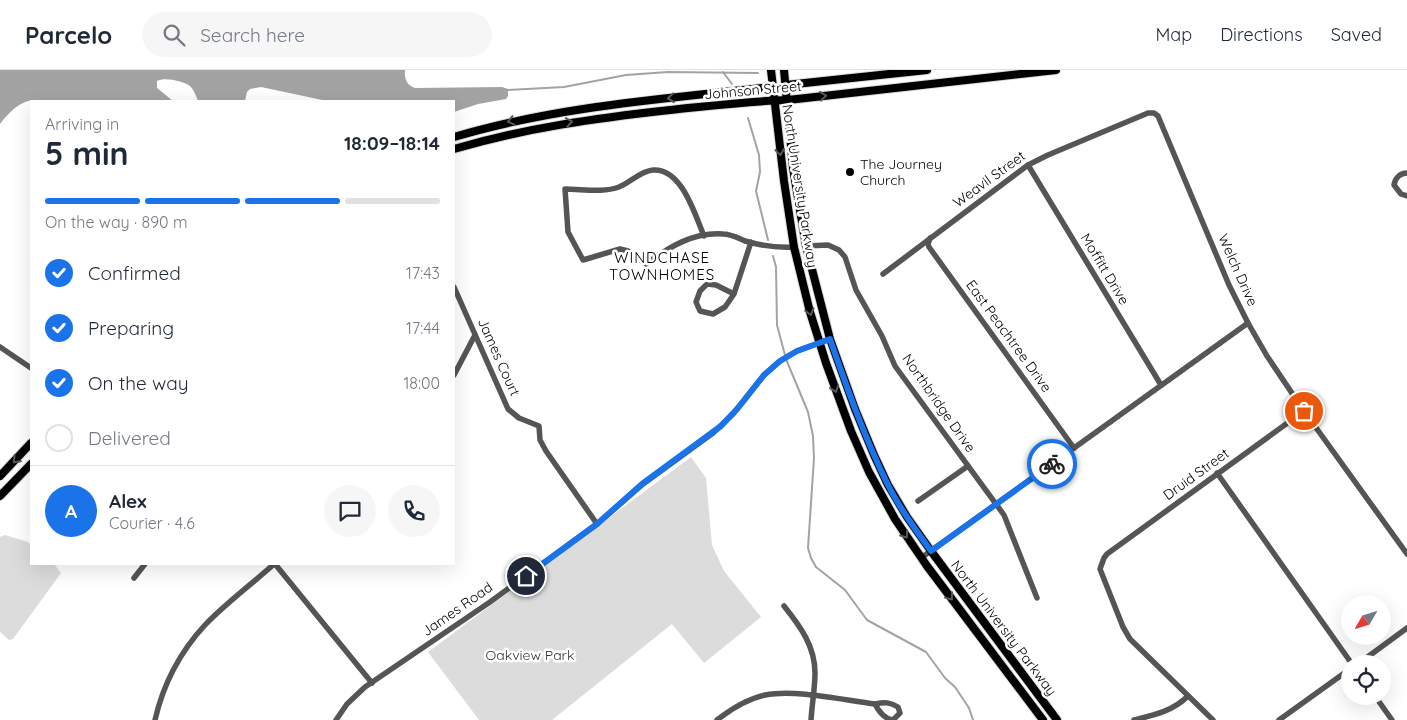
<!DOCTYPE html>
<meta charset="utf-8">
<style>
:root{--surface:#fff;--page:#f6f6f7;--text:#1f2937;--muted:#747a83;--line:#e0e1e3;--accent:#1a73e8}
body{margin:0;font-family:Quicksand,sans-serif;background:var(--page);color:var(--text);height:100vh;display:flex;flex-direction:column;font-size:19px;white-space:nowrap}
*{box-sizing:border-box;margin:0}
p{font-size:16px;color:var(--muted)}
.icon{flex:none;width:28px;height:28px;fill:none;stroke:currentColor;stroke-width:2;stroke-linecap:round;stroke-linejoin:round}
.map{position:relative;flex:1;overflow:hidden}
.panel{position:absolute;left:30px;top:30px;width:425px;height:465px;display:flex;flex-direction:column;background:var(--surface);border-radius:0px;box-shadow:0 5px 20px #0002}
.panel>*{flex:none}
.needle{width:32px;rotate:231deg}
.buttons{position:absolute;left:1341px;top:525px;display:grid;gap:10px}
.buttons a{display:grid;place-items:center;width:50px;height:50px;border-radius:50%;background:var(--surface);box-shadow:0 5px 20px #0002;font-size:25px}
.pin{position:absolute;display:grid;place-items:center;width:42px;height:42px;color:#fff;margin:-21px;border:2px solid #fff;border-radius:50%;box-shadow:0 1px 5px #0007}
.courier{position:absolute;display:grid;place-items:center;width:50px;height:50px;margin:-25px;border:4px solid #1a73e8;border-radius:50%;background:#fff;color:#222;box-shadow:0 1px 6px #0007}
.headline em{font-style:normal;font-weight:700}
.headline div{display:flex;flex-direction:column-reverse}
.headline{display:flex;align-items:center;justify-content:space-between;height:85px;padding:0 15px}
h1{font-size:32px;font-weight:700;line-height:38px}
.bar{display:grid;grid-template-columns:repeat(4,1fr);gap:8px 5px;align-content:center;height:60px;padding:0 15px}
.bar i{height:6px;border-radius:4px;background:var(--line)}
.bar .selected{background:var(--accent)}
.bar p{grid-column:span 4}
.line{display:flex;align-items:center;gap:12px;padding:0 15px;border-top:1px solid var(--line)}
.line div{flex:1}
.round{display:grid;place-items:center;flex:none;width:52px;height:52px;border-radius:26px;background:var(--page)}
ol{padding:0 15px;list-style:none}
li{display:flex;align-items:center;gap:15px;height:55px}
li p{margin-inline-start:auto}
li .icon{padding:5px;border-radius:50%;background:var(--accent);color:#fff;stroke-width:4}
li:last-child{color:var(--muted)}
li i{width:28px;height:28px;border:2px solid var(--line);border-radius:50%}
header{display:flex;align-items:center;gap:30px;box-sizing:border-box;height:70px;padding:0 25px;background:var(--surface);border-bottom:1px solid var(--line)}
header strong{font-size:24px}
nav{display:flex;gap:28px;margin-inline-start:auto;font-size:18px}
.search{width:350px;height:45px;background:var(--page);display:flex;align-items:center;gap:12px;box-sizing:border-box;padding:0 18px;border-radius:28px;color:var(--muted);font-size:19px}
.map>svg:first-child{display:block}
.green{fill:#dcdcdc}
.water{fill:#a3a3a3}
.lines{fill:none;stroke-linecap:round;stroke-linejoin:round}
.stream{stroke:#a3a3a3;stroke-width:2}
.major-casing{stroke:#dbdbdb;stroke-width:10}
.minor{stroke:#555;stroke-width:5.5}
.major{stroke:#000;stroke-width:8}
.oneway{stroke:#595959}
.done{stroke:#595959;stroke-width:5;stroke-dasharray:0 9}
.route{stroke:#1a73e8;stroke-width:6}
.poi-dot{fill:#000;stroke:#fff;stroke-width:2}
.labels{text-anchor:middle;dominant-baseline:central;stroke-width:5;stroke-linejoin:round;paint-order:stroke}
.street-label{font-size:14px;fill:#000;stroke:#fff}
.poi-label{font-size:14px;fill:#000;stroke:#fff;text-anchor:start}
.park-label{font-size:14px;fill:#333;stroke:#fff}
.neighbourhood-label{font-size:15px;letter-spacing:1px;fill:#000;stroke:#fff}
</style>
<header>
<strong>Parcelo</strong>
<div class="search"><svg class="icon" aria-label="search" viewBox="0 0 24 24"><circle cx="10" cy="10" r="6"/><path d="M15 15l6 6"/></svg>Search here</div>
<nav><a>Map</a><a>Directions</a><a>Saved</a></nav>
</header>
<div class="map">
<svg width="1407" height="650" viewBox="0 0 1407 650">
<rect width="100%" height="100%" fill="#fff"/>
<!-- green -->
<g class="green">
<path d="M691,387l15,21 6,67 12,26 37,46 -57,46 -32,-39 -120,96h-73l-51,-68z"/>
<path d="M5,465l23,7 3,3v19h23l7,9 -48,66 -4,1 -9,-8v-95z"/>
</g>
<!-- water -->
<path class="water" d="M0,0h405c-1,9 2,15 10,18l87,-1 6,2v7l-2,3 -28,5 -24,8v-11h-127l-66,-14 -11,2 -3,3 -2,9h-47c-2,-5 -4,-11 -8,-15 -8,-5 -25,-9 -33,-5v7l16,13h-129c-20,-5 -33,9 -44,23z"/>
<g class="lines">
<!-- stream -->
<g class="stream">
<path d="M723,2l9,12"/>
<path d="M506,20l58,-3 62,-12 42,-3 90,1"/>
<path d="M748,48l11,37 1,17 -4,19 12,49"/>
<path d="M773,186l3,11 1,58 9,34 22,53 5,24 1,22 -6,90 3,10 5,9 29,23 22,30 59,32 19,26 10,9 14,21 4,12"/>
</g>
<defs>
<g id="major">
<path d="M771,0l13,111 10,66 16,65 16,51 25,68 18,41 26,47 32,47 116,154"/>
<path d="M784,0l9,98 13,78 24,93 25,70 19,46 14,30 19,32 24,34 126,169"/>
<path d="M786,15l141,-15"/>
<path d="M454,67c104,-31 211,-38 318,-50"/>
<path d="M454,79c71,-21 143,-31 216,-39 40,-4 79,-9 118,-10l268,-30"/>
<path d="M0,406l31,-33"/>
<path d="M0,426l31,-32"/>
</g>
</defs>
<!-- major casing -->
<use href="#major" class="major-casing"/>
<!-- minor -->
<g class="minor">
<path d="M1028,95l133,220"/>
<path d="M1407,103c-7,0 -12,5 -13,12l7,9 6,2"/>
<path d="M704,166c-9,-21 -22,-68 -51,-66 -13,1 -23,13 -34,17 -16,6 -37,2 -54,2l3,43 15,28 37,-11 8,2 18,13c23,-17 47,-32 77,-30 8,0 15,4 22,7 17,5 31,7 49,6"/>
<path d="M930,168l-2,6 1,3 145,201"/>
<path d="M806,176l22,-1 11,5 6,7 11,33 26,46 13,30 109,149 33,83"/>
<path d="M883,204l145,-109 20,-10 100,-42h6l4,3 71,169 19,38 19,33 37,55 103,143"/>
<path d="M454,217l54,122 11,9 20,8 1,14 6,11 51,73"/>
<path d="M734,224l-18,-9 -9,-1 -7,7 -4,11 4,9 13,3 12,-7 9,-13 17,-52"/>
<path d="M0,277l31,21"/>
<path d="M454,305l21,-40"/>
<path d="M1217,403l135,191"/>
<path d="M918,431l50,-35"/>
<path d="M921,488l327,-235"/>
<path d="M275,494l97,119"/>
<path d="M134,508l11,-14"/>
<path d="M784,536c16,20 31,40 31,67 0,15 -3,31 -4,47"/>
<path d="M1358,594l49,-36"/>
<path d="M1375,626l17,24"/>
<path d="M875,634c4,8 9,14 17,16"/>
<path d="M155,650c8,-35 25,-68 50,-95 21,-22 47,-41 69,-61"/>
<path d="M336,650l11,-16 18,-17 125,-85 107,-78 46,-40 70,-51 20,-19 31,-39 16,-14 17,-10 33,-12"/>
<path d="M717,650c14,-11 30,-21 48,-25 31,-6 78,5 110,9 10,-2 15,-2 23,3l2,6 -7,7"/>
<path d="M1134,650c20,-5 39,-9 54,-24"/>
<path d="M1213,650l-83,-81 -7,-12 -23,-58 4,-11 3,-4 197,-143"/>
<path d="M1279,650l71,-51"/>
</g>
<!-- major -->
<use href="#major" class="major"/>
</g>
<!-- one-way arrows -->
<defs><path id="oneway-chevron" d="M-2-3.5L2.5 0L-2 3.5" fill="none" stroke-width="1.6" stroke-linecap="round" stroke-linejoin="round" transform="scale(1.25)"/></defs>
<g class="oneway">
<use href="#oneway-chevron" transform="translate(823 26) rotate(-6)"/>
<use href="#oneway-chevron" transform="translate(671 28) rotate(174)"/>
<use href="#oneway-chevron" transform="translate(511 51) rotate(167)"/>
<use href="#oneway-chevron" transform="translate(569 52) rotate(-10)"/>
<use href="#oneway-chevron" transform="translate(780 82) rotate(83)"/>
<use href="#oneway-chevron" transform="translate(810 242) rotate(75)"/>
<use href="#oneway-chevron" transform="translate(835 319) rotate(70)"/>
<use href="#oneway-chevron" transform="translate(16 390) rotate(134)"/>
<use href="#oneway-chevron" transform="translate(905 465) rotate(55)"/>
<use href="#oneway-chevron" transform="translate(950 527) rotate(53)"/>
</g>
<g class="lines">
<!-- done -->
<path class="done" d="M1052,394l196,-141 19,33 37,55"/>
<!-- route -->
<path class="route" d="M526,506l71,-52 45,-40 79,-58 17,-18 26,-33 16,-14 17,-10 33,-12c17,49 34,97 57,144 12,24 28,46 44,68l121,-87"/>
</g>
<!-- markers -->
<circle class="poi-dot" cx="850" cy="102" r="5"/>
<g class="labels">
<!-- street labels -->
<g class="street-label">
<text transform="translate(753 20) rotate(-5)">Johnson Street</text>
<text transform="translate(989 109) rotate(-36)">Weavil Street</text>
<text transform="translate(800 116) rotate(81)">North University Parkway</text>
<text transform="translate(1105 199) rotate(59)">Moffitt Drive</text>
<text transform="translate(1238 200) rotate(66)">Welch Drive</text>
<text transform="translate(1009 266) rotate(54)">East Peachtree Drive</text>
<text transform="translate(499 287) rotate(66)">James Court</text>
<text transform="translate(939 333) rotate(55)">Northbridge Drive</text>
<text transform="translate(1196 404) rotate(-36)">Druid Street</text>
<text transform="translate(457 539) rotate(-35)">James Road</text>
<text transform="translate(1004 558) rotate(53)">North University Parkway</text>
</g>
<!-- poi labels -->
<g class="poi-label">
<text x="860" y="94">The Journey<tspan x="860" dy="16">Church</tspan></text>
</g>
<!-- park labels -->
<g class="park-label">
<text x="530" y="585">Oakview Park</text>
</g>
<!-- neighbourhood labels -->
<g class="neighbourhood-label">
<text x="662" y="187">WINDCHASE<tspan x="662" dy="17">TOWNHOMES</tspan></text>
</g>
</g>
</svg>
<div class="buttons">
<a><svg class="needle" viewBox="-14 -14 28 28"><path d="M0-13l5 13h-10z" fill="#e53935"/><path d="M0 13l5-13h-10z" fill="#747a83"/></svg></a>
<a><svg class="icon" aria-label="locate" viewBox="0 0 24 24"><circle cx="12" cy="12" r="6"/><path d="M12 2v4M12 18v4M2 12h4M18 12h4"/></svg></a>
</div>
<div class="pin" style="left:1304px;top:341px;background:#ea580c"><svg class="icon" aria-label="bag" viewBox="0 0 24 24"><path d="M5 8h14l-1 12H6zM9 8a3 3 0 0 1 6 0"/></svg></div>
<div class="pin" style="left:526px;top:506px;background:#1f2937"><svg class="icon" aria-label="home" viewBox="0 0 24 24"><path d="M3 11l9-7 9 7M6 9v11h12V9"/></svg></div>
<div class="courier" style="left:1052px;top:394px"><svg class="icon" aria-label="bike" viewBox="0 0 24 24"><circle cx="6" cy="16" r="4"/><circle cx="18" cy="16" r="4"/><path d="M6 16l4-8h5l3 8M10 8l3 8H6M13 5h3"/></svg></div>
<section class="panel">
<div class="headline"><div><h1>5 min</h1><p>Arriving in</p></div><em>18:09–18:14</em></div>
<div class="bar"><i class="selected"></i><i class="selected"></i><i class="selected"></i><i></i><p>On the way · 890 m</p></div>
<ol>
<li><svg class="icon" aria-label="check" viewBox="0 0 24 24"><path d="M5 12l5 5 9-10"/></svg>Confirmed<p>17:43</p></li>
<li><svg class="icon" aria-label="check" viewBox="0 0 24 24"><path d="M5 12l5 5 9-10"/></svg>Preparing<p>17:44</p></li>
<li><svg class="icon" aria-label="check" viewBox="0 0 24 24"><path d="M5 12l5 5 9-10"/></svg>On the way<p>18:00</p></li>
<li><i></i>Delivered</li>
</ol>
<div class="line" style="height:90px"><b class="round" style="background:var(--accent);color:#fff">A</b><div><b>Alex</b><p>Courier · 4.6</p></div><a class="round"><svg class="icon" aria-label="chat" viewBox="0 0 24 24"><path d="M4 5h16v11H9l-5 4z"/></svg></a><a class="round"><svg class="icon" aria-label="phone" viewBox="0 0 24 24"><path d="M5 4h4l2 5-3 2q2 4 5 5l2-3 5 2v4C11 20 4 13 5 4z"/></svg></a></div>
</section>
</div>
